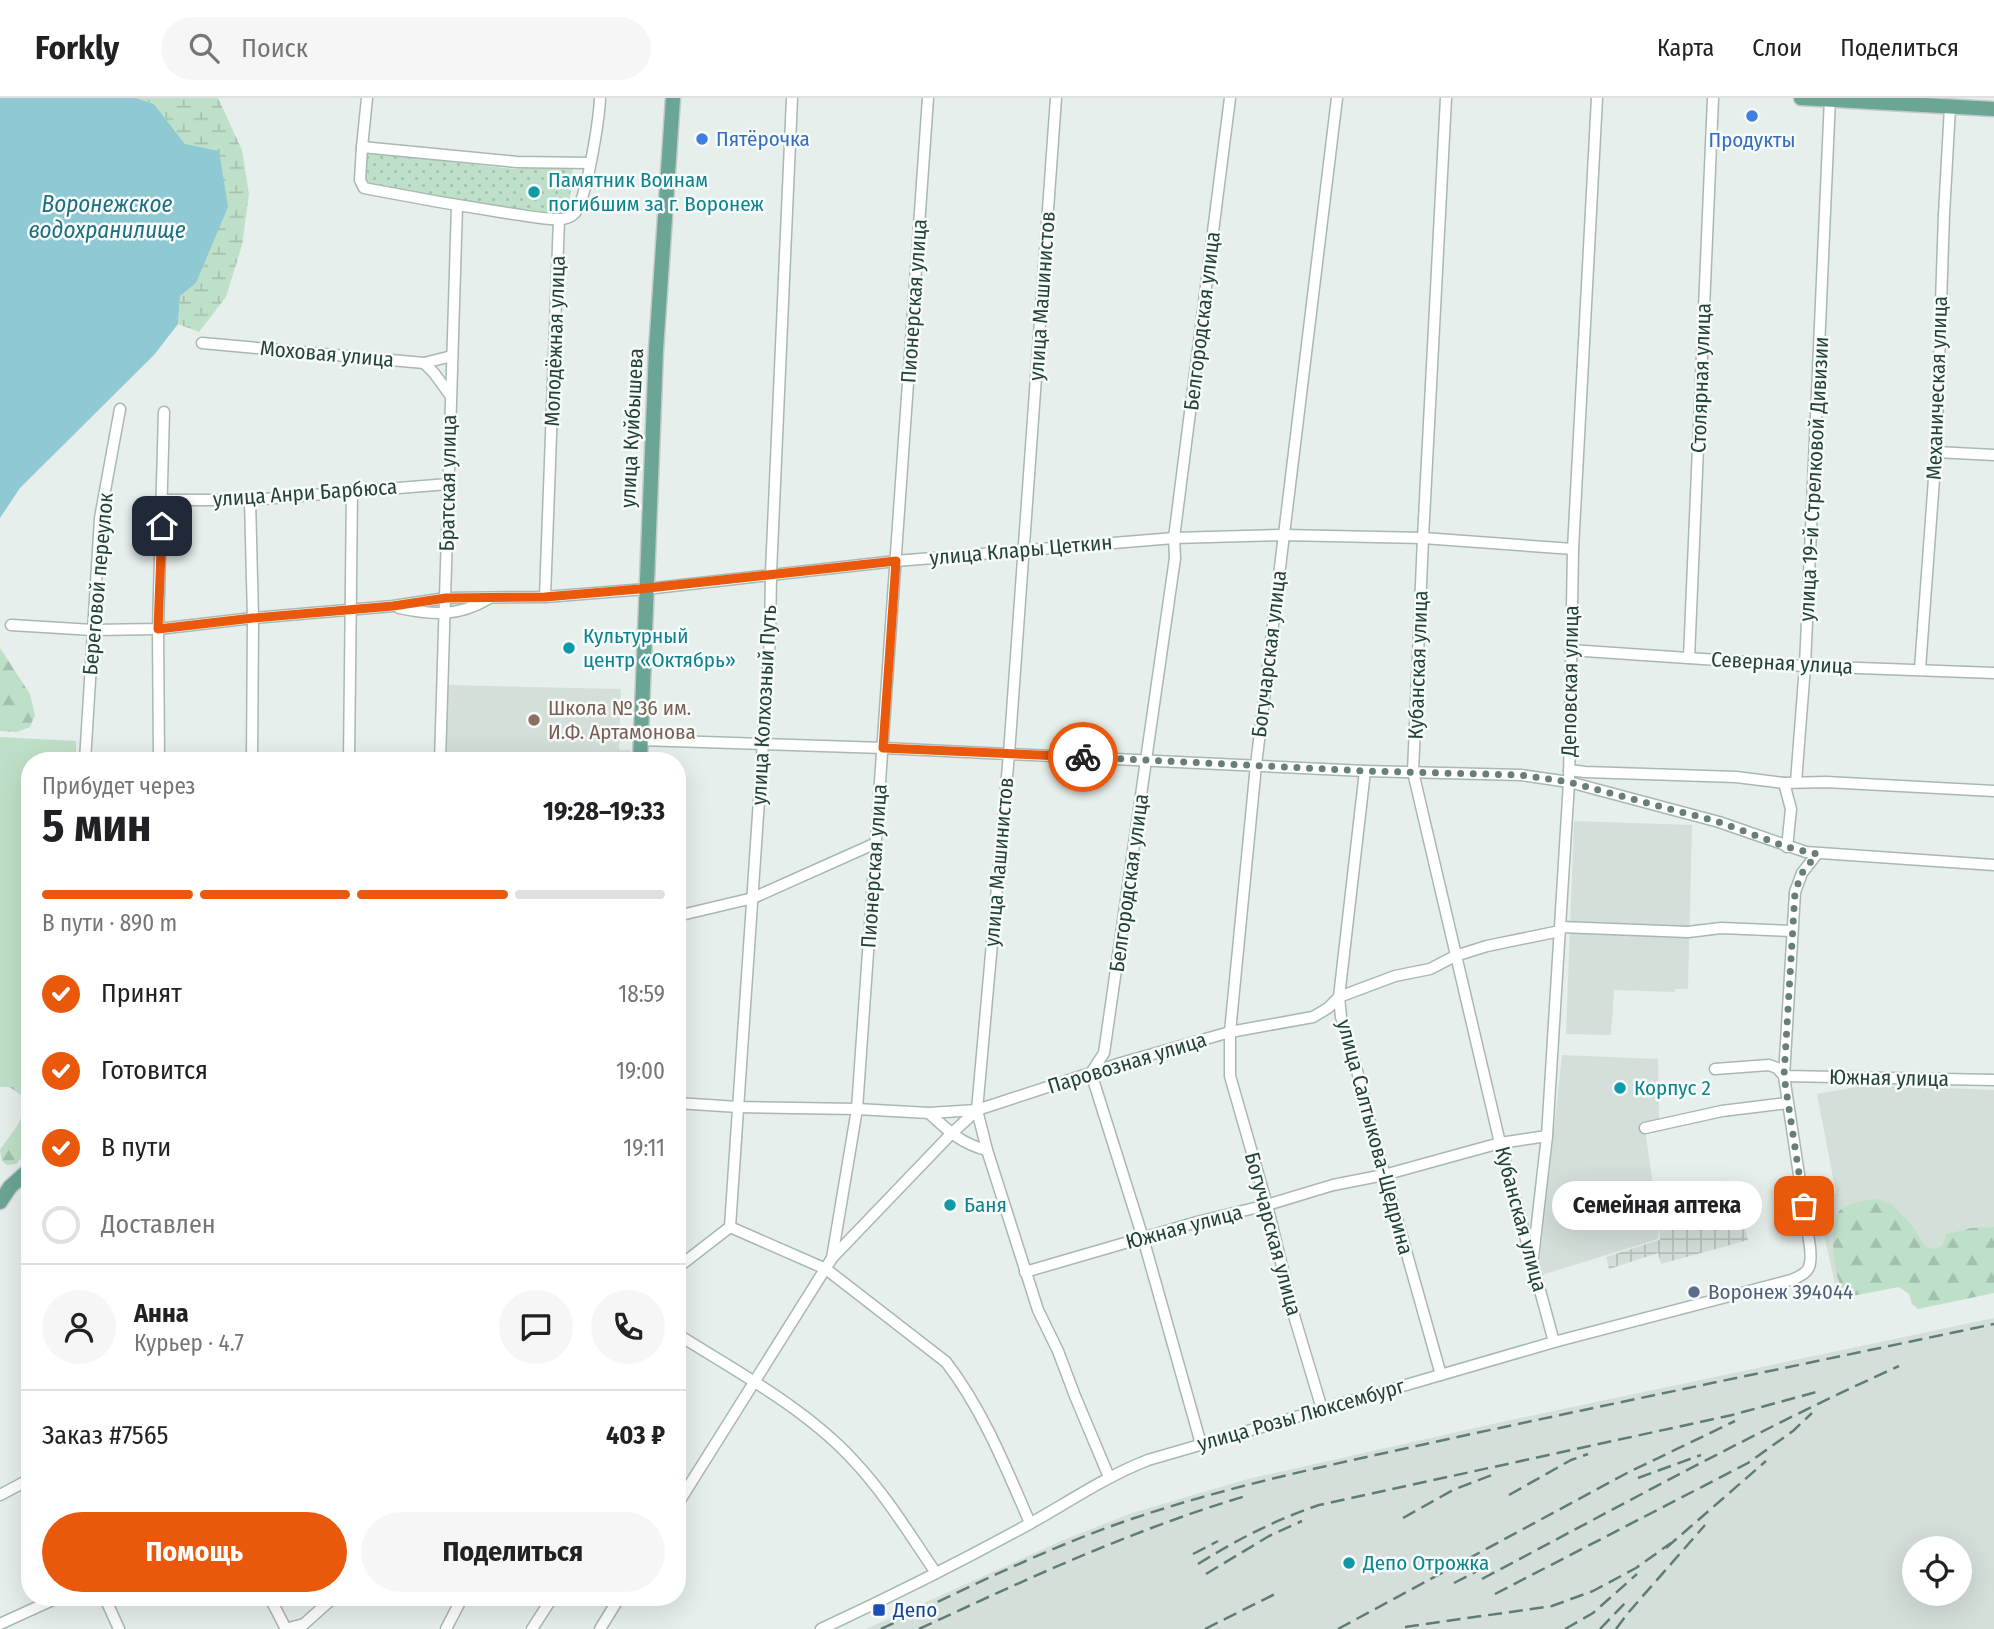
<!DOCTYPE html>
<html lang="ru">
<meta charset="utf-8">
<style>
:root{--surface:#fff;--page:#f6f6f6;--text:#202124;--muted:#757577;--line:#e0e0e0;--accent:#ea580c}
body{margin:0;font-family:"Fira Sans Condensed",sans-serif;background:var(--page);color:var(--text);height:100vh;display:flex;flex-direction:column;font-size:26px;white-space:nowrap}
*{box-sizing:border-box;margin:0}
p{font-size:23px;color:var(--muted)}
.icon{flex:none;width:38px;height:38px;fill:none;stroke:currentColor;stroke-width:2;stroke-linecap:round;stroke-linejoin:round}
.map{position:relative;flex:1;overflow:hidden}
.drawer{position:absolute;left:21px;top:654px;width:665px;height:854px;display:flex;flex-direction:column;background:var(--surface);border-radius:28px;box-shadow:0 7px 28px #0002}
.drawer>*{flex:none}
.controls{position:absolute;left:1902px;top:1438px;display:grid;gap:14px}
.controls a{display:grid;place-items:center;width:70px;height:70px;border-radius:50%;background:var(--surface);box-shadow:0 7px 28px #0002;font-size:35px}
.pin{position:absolute;display:grid;place-items:center;width:60px;height:60px;color:#fff;margin:-30px;border-radius:14px;box-shadow:0 4px 10px #0006}
.courier{position:absolute;display:grid;place-items:center;width:70px;height:70px;margin:-35px;border:5px solid #ea580c;border-radius:50%;background:#fff;color:#222;box-shadow:0 2px 9px #0007}
.bubble{position:absolute;height:49px;border-radius:24px;background:var(--surface);box-shadow:0 7px 28px #0002;font-size:23px;font-weight:700;line-height:49px;text-align:center}
.headline em{font-style:normal;font-weight:700}
.headline div{display:flex;flex-direction:column-reverse}
.headline{display:flex;align-items:center;justify-content:space-between;height:119px;padding:0 21px}
h1{font-size:46px;font-weight:700;line-height:52px}
.bar{display:grid;grid-template-columns:repeat(4,1fr);gap:10px 7px;align-content:center;height:84px;padding:0 21px}
.bar i{height:9px;border-radius:5px;background:var(--line)}
.bar .active{background:var(--accent)}
.bar p{grid-column:span 4}
.line{display:flex;align-items:center;gap:18px;padding:0 21px;border-top:2px solid var(--line)}
.line div{flex:1}
.round{display:grid;place-items:center;flex:none;width:74px;height:74px;border-radius:37px;background:var(--page)}
ol{padding:0 21px;list-style:none}
li{display:flex;align-items:center;gap:21px;height:77px}
li p{margin-inline-start:auto}
li .icon{padding:7px;border-radius:50%;background:var(--accent);color:#fff;stroke-width:4}
li:last-child{color:var(--muted)}
li i{width:38px;height:38px;border:4px solid var(--line);border-radius:50%}
.button{display:flex;gap:14px;margin-top:auto;padding:14px 21px}
.button a{flex:1;height:80px;border-radius:42px;background:var(--accent);color:#fff;font-size:28px;font-weight:700;line-height:80px;text-align:center}
.button a+a{background:var(--page);color:var(--text)}
header{display:flex;align-items:center;gap:42px;box-sizing:border-box;height:98px;padding:0 35px;background:var(--surface);border-bottom:2px solid var(--line)}
header strong{font-size:33px}
nav{display:flex;gap:38px;margin-inline-start:auto;font-size:24px}
.search{width:490px;height:63px;background:var(--page);display:flex;align-items:center;gap:18px;box-sizing:border-box;padding:0 24px;border-radius:38px;color:var(--muted);font-size:26px}
.map>svg:first-child{display:block}
.built{fill:#d4dfda;fill-rule:evenodd}
.industrial{fill:url(#industrial-grid)}
.grass{fill:url(#grass-dots)}
.forest{fill:url(#forest-firs)}
.wetland{fill:url(#wetland-marsh)}
.pitch{fill:#bfe0c8}
.water{fill:#8ec9d4}
.lines{fill:none;stroke-linecap:round;stroke-linejoin:round}
.minor-casing{stroke:#a8b8b2;stroke-width:13}
.major-casing{stroke:#c2cac8;stroke-width:17}
.minor{stroke:#fff;stroke-width:10}
.major{stroke:#6aa596;stroke-width:14}
.rail{stroke:#5f7d75;stroke-width:2.5;stroke-dasharray:14 7;stroke-linecap:butt}
.done{stroke:#687f78;stroke-width:7;stroke-dasharray:0 12.6}
.route{stroke:#ea580c;stroke-width:9}
.shop-dot{fill:#3f7fe0;stroke:#f7fbf9;stroke-width:2.5}
.culture-dot{fill:#0f9aa8;stroke:#f7fbf9;stroke-width:2.5}
.education-dot{fill:#8d6e63;stroke:#f7fbf9;stroke-width:2.5}
.service-dot{fill:#5c6f8a;stroke:#f7fbf9;stroke-width:2.5}
.transit-dot{fill:#1a4fb4;stroke:#f7fbf9;stroke-width:2.5}
.labels{text-anchor:middle;dominant-baseline:central;stroke-width:5;stroke-linejoin:round;paint-order:stroke}
.shop-label{font-size:21px;fill:#366cbe;stroke:#f7fbf9;text-anchor:start}
.culture-label{font-size:21px;fill:#0d838f;stroke:#f7fbf9;text-anchor:start}
.street-label{font-size:21px;fill:#24423a;stroke:#f7fbf9}
.education-label{font-size:21px;fill:#785e54;stroke:#f7fbf9;text-anchor:start}
.service-label{font-size:21px;fill:#4e5e75;stroke:#f7fbf9;text-anchor:start}
.transit-label{font-size:21px;fill:#164399;stroke:#f7fbf9;text-anchor:start}
.water-label{font-size:23px;font-style:italic;fill:#1c6f80;stroke:#f7fbf9}
</style>
<header>
<strong>Forkly</strong>
<div class="search"><svg class="icon" aria-label="search" viewBox="0 0 24 24"><circle cx="10" cy="10" r="6"/><path d="M15 15l6 6"/></svg>Поиск</div>
<nav><a>Карта</a><a>Слои</a><a>Поделиться</a></nav>
</header>
<div class="map">
<svg width="1994" height="1531" viewBox="0 0 1994 1531">
<defs>
<pattern id="industrial-grid" width="8" height="8" patternUnits="userSpaceOnUse" patternTransform="scale(1.75)"><rect width="8" height="8" fill="#d4dfda"/><path d="M0 4h8M4 0v8" fill="none" stroke="#b6c1bc"/></pattern>
<pattern id="grass-dots" width="8" height="8" patternUnits="userSpaceOnUse" patternTransform="scale(1.75)"><rect width="8" height="8" fill="#bfe0c8"/><path d="M2 2h.1M6 6h.1" fill="none" stroke="#a4c1ad" stroke-width="1.8" stroke-linecap="round"/></pattern>
<pattern id="forest-firs" width="22" height="20" patternUnits="userSpaceOnUse" patternTransform="scale(1.75)"><rect width="22" height="20" fill="#bfe0c8"/><path d="M5 1l3.5 6h-7zM16 11l3.5 6h-7z" fill="#a4c1ad"/></pattern>
<pattern id="wetland-marsh" width="20" height="14" patternUnits="userSpaceOnUse" patternTransform="scale(1.75)"><rect width="20" height="14" fill="#bfe0c8"/><path d="M1 5h8M5 5V1M11 12h8M15 12V8" fill="none" stroke="#a4c1ad"/></pattern>
</defs>
<rect width="100%" height="100%" fill="#e6efeb"/>
<!-- built -->
<g class="built">
<path d="M447,587l174,4 -2,61h11v11h-183z"/>
<path d="M1574,723l118,4 -4,164h-13v3l-61,-2 -3,45 -45,-1z"/>
<path d="M1562,957l96,4 1,61 -15,2 14,100v17l-116,36 -3,-6z"/>
<path d="M1868,987l126,5v170l-157,34 -21,-97 20,-4 -19,-99z"/>
<path d="M1994,1220v311h-1128l195,-88 71,-28 116,-34 258,-58zM1914,1451h46v45h-46z"/>
</g>
<!-- industrial -->
<path class="industrial" d="M1738,1098l10,44 -87,24 -3,-11 -49,16 -3,-12 54,-17 -1,-25z"/>
<!-- grass -->
<path class="grass" d="M371,55l143,16 22,-2h37l-4,39 -5,7c-66,3 -133,-16 -198,-30l-1,-26 2,-3z"/>
<!-- forest -->
<g class="forest">
<path d="M0,550l30,46 5,21 -5,12 -13,5 -17,-1z"/>
<path d="M30,963v88l-14,15 -9,1 -5,-4 -2,-11c11,-17 27,-31 24,-53l-16,-11z"/>
<path d="M1876,1101l17,6c7,10 17,16 23,26 5,7 6,16 15,17 4,1 8,-1 11,-2l5,-12 24,-6 23,-1v66l-76,16 -6,-5 -3,-10 -10,-7 -47,9c-3,-2 -7,-4 -9,-7 -10,-13 -15,-66 -3,-79 9,-8 24,-9 36,-11z"/>
</g>
<!-- wetland -->
<path class="wetland" d="M136,0h82l24,52 7,44 -7,51 -16,52 -27,35 -21,-8 2,-28 16,-13 -11,-139 -31,-40z"/>
<!-- pitch -->
<path class="pitch" d="M0,639l76,4v20h-46v316l-8,10h-22z"/>
<!-- water -->
<path class="water" d="M0,0h136l18,6 31,40 34,7 9,56 -32,76 -16,13 -2,28 -24,31 -134,133 -20,30z"/>
<g class="lines">
<defs>
<g id="minor">
<path d="M1056,0l-47,656 -32,356 10,40 51,160 20,41 17,45 34,81"/>
<path d="M1446,0l-23,440 -10,234 87,371 54,199"/>
<path d="M362,49l5,-49"/>
<path d="M590,65l-73,-1 -155,-15 -2,33 4,8 5,1c46,9 92,17 138,24 17,2 36,7 53,6 6,0 11,-2 15,-6 12,-15 24,-93 25,-115"/>
<path d="M202,245l222,20 28,-7"/>
<path d="M424,265l10,10 16,22"/>
<path d="M1936,354l58,3"/>
<path d="M163,402h87l198,-16"/>
<path d="M250,402l3,118 -1,143"/>
<path d="M545,499l14,-378"/>
<path d="M399,510c34,7 59,9 89,-9"/>
<path d="M11,527l82,5 65,-1 95,-11 140,-12 53,-8 99,-1 101,-8 250,-28 278,-23 109,-3 140,3 150,11"/>
<path d="M1570,552l235,16 189,7"/>
<path d="M1689,560l24,-560"/>
<path d="M1920,571l16,-217 8,-238 6,-107"/>
<path d="M641,642l242,8 482,23 156,4 48,7 150,40 87,30 188,13"/>
<path d="M85,663l15,-243 20,-109"/>
<path d="M159,663l-1,-132 6,-217"/>
<path d="M349,663l3,-271"/>
<path d="M440,663l17,-555"/>
<path d="M1569,672l16,2 151,5 48,6"/>
<path d="M1365,673l-26,226 2,20 12,38 19,75 69,245"/>
<path d="M1796,684l9,-116 25,-568"/>
<path d="M1787,749l4,-38 -7,-26 42,-1 168,9"/>
<path d="M677,818l76,-18 123,-55"/>
<path d="M1561,829l127,5 33,-4 71,3"/>
<path d="M1715,971l54,-4 8,3 7,8 210,4"/>
<path d="M677,1005l61,4 119,2 72,4 48,-3 144,-47 109,-31 83,-15 15,-9 11,-11 56,-21 35,-7 25,-13 32,-10 73,-15"/>
<path d="M929,1015c18,17 34,32 58,37"/>
<path d="M1645,1030l77,-17 65,-8"/>
<path d="M730,1129l40,-589 1,-65 21,-475"/>
<path d="M832,1160l119,-124 26,-24"/>
<path d="M1533,1160l14,-122 22,-354 4,-233 24,-451"/>
<path d="M677,1170l53,-41 96,42 120,93c37,48 60,106 84,161"/>
<path d="M1025,1174l172,-50 70,-17 66,-20 51,-10 116,-32 47,-7"/>
<path d="M677,1236c59,37 130,75 177,127 32,34 56,74 82,112"/>
<path d="M1322,1311l-27,-90 -28,-114 -37,-129v-44l26,-267 81,-667"/>
<path d="M30,1333v8"/>
<path d="M1201,1346l-58,-206 -52,-165 13,-20 71,-495 -1,-20 56,-440"/>
<path d="M0,1397l30,-16"/>
<path d="M677,1407l155,-247 25,-149 71,-1011"/>
<path d="M105,1500l14,31"/>
<path d="M270,1500l16,31"/>
<path d="M0,1526l57,-26"/>
<path d="M285,1531l19,-5 29,-26"/>
<path d="M446,1531l16,-31"/>
<path d="M532,1531l20,-31"/>
<path d="M600,1531l19,-31"/>
<path d="M821,1531c71,-33 141,-68 210,-106 39,-22 76,-47 117,-63l406,-118 237,-62c19,-7 21,-13 19,-33l-26,-171 11,-184 7,-19 15,-19"/>
</g>
<g id="major">
<path d="M1801,0l193,11"/>
<path d="M640,663l16,-411 17,-252"/>
<path d="M0,1104l10,-15 20,-18"/>
</g>
</defs>
<!-- minor casing -->
<use href="#minor" class="minor-casing"/>
<!-- major casing -->
<use href="#major" class="major-casing"/>
<!-- minor -->
<use href="#minor" class="minor"/>
<!-- major -->
<use href="#major" class="major"/>
<!-- rail -->
<g class="rail">
<path d="M1638,1380l63,-23"/>
<path d="M1509,1397l62,-35 17,-6"/>
<path d="M1403,1420l50,-28 44,-17"/>
<path d="M1666,1450l100,-87"/>
<path d="M1193,1456l25,-13"/>
<path d="M1198,1466c42,-26 75,-43 121,-59l413,-90 88,-24"/>
<path d="M1206,1476l63,-38 33,-15"/>
<path d="M1482,1481c138,-73 275,-149 417,-213"/>
<path d="M1454,1485l37,-19"/>
<path d="M1495,1496l253,-131 45,-32 19,-18"/>
<path d="M1405,1529l147,-21 41,-15 43,-23 35,-25"/>
<path d="M881,1531c78,-37 157,-77 239,-106 108,-38 221,-60 333,-85 180,-39 361,-76 541,-114"/>
<path d="M919,1531c108,-50 215,-100 330,-134"/>
<path d="M1205,1531l72,-36"/>
<path d="M1338,1531l289,-156 108,-52"/>
<path d="M1565,1531l28,-16 44,-39"/>
<path d="M1600,1531l26,-27"/>
<path d="M1616,1531l12,-16 77,-88"/>
</g>
</g>
<g class="lines">
<!-- done -->
<path class="done" d="M1083,659l282,14 156,4 48,7 150,40 68,25 30,7 -15,19 -7,19 -11,184 20,130"/>
<!-- route -->
<path class="route" d="M162,428l-4,103 95,-11 140,-12 53,-8 99,-1 94,-8 257,-28 -13,187 200,9"/>
</g>
<!-- markers -->
<g class="shop-dot">
<circle cx="1752" cy="18" r="7"/>
<circle cx="702" cy="41" r="7"/>
</g>
<g class="culture-dot">
<circle cx="534" cy="94" r="7"/>
<circle cx="569" cy="550" r="7"/>
<circle cx="1620" cy="990" r="7"/>
<circle cx="950" cy="1107" r="7"/>
<circle cx="1349" cy="1465" r="7"/>
</g>
<circle class="education-dot" cx="534" cy="622" r="7"/>
<circle class="service-dot" cx="1694" cy="1194" r="7"/>
<rect class="transit-dot" x="872" y="1505" width="14" height="14" rx="3.5"/>
<g class="labels">
<!-- shop labels -->
<g class="shop-label">
<text x="716" y="41">Пятёрочка</text>
<text x="1752" y="42" text-anchor="middle">Продукты</text>
</g>
<!-- culture labels -->
<g class="culture-label">
<text x="548" y="82">Памятник Воинам<tspan x="548" dy="24">погибшим за г. Воронеж</tspan></text>
<text x="583" y="538">Культурный<tspan x="583" dy="24">центр «Октябрь»</tspan></text>
<text x="1634" y="990">Корпус 2</text>
<text x="964" y="1107">Баня</text>
<text x="1363" y="1465">Депо Отрожка</text>
</g>
<!-- street labels -->
<g class="street-label">
<text transform="translate(1042 198) rotate(-86)">улица Машинистов</text>
<text transform="translate(914 203) rotate(-86)">Пионерская улица</text>
<text transform="translate(1202 223) rotate(-83)">Белгородская улица</text>
<text transform="translate(555 243) rotate(-88)">Молодёжная улица</text>
<text transform="translate(327 256) rotate(5)">Моховая улица</text>
<text transform="translate(1701 280) rotate(-88)">Столярная улица</text>
<text transform="translate(1937 290) rotate(-88)">Механическая улица</text>
<text transform="translate(632 330) rotate(-87)">улица Куйбышева</text>
<text transform="translate(1814 381) rotate(-87)">улица 19-й Стрелковой Дивизии</text>
<text transform="translate(448 385) rotate(-89)">Братская улица</text>
<text transform="translate(305 395) rotate(-4)">улица Анри Барбюса</text>
<text transform="translate(1021 452) rotate(-5)">улица Клары Цеткин</text>
<text transform="translate(98 486) rotate(-85)">Береговой переулок</text>
<text transform="translate(1269 556) rotate(-83)">Богучарская улица</text>
<text transform="translate(1782 565) rotate(3)">Северная улица</text>
<text transform="translate(1418 567) rotate(-88)">Кубанская улица</text>
<text transform="translate(1570 583) rotate(-89)">Деповская улица</text>
<text transform="translate(764 607) rotate(-87)">улица Колхозный Путь</text>
<text transform="translate(999 764) rotate(-85)">улица Машинистов</text>
<text transform="translate(874 768) rotate(-86)">Пионерская улица</text>
<text transform="translate(1129 785) rotate(-82)">Белгородская улица</text>
<text transform="translate(1127 965) rotate(-17)">Паровозная улица</text>
<text transform="translate(1889 980) rotate(1)">Южная улица</text>
<text transform="translate(1375 1039) rotate(75)">улица Салтыкова-Щедрина</text>
<text transform="translate(1521 1121) rotate(75)">Кубанская улица</text>
<text transform="translate(1184 1129) rotate(-15)">Южная улица</text>
<text transform="translate(1273 1136) rotate(75)">Богучарская улица</text>
<text transform="translate(1301 1317) rotate(-16)">улица Розы Люксембург</text>
</g>
<!-- education labels -->
<g class="education-label">
<text x="548" y="610">Школа № 36 им.<tspan x="548" dy="24">И.Ф. Артамонова</tspan></text>
</g>
<!-- service labels -->
<g class="service-label">
<text x="1708" y="1194">Воронеж 394044</text>
</g>
<!-- transit labels -->
<g class="transit-label">
<text x="893" y="1512">Депо</text>
</g>
<!-- water labels -->
<g class="water-label">
<text x="107" y="106">Воронежское<tspan x="107" dy="26">водохранилище</tspan></text>
</g>
</g>
</svg>
<div class="controls">
<a><svg class="icon" aria-label="locate" viewBox="0 0 24 24"><circle cx="12" cy="12" r="6"/><path d="M12 2v4M12 18v4M2 12h4M18 12h4"/></svg></a>
</div>
<div class="pin" style="left:1804px;top:1108px;background:#ea580c"><svg class="icon" aria-label="bag" viewBox="0 0 24 24"><path d="M5 8h14l-1 12H6zM9 8a3 3 0 0 1 6 0"/></svg></div>
<div class="pin" style="left:162px;top:428px;background:#1f2937"><svg class="icon" aria-label="home" viewBox="0 0 24 24"><path d="M3 11l9-7 9 7M6 9v11h12V9"/></svg></div>
<div class="courier" style="left:1083px;top:659px"><svg class="icon" aria-label="bike" viewBox="0 0 24 24"><circle cx="6" cy="16" r="4"/><circle cx="18" cy="16" r="4"/><path d="M6 16l4-8h5l3 8M10 8l3 8H6M13 5h3"/></svg></div>
<div class="bubble" style="left:1552px;top:1083px;width:210px">Семейная аптека</div>
<section class="drawer">
<div class="headline"><div><h1>5 мин</h1><p>Прибудет через</p></div><em>19:28–19:33</em></div>
<div class="bar"><i class="active"></i><i class="active"></i><i class="active"></i><i></i><p>В пути · 890 m</p></div>
<ol>
<li><svg class="icon" aria-label="check" viewBox="0 0 24 24"><path d="M5 12l5 5 9-10"/></svg>Принят<p>18:59</p></li>
<li><svg class="icon" aria-label="check" viewBox="0 0 24 24"><path d="M5 12l5 5 9-10"/></svg>Готовится<p>19:00</p></li>
<li><svg class="icon" aria-label="check" viewBox="0 0 24 24"><path d="M5 12l5 5 9-10"/></svg>В пути<p>19:11</p></li>
<li><i></i>Доставлен</li>
</ol>
<div class="line" style="height:126px"><a class="round"><svg class="icon" aria-label="person" viewBox="0 0 24 24"><circle cx="12" cy="8" r="4"/><path d="M4 21q1-7 8-7t8 7"/></svg></a><div><b>Анна</b><p>Курьер · 4.7</p></div><a class="round"><svg class="icon" aria-label="chat" viewBox="0 0 24 24"><path d="M4 5h16v11H9l-5 4z"/></svg></a><a class="round"><svg class="icon" aria-label="phone" viewBox="0 0 24 24"><path d="M5 4h4l2 5-3 2q2 4 5 5l2-3 5 2v4C11 20 4 13 5 4z"/></svg></a></div>
<div class="line" style="height:91px"><div>Заказ #7565</div><b>403 ₽</b></div>
<div class="button"><a>Помощь</a><a>Поделиться</a></div>
</section>
</div>
